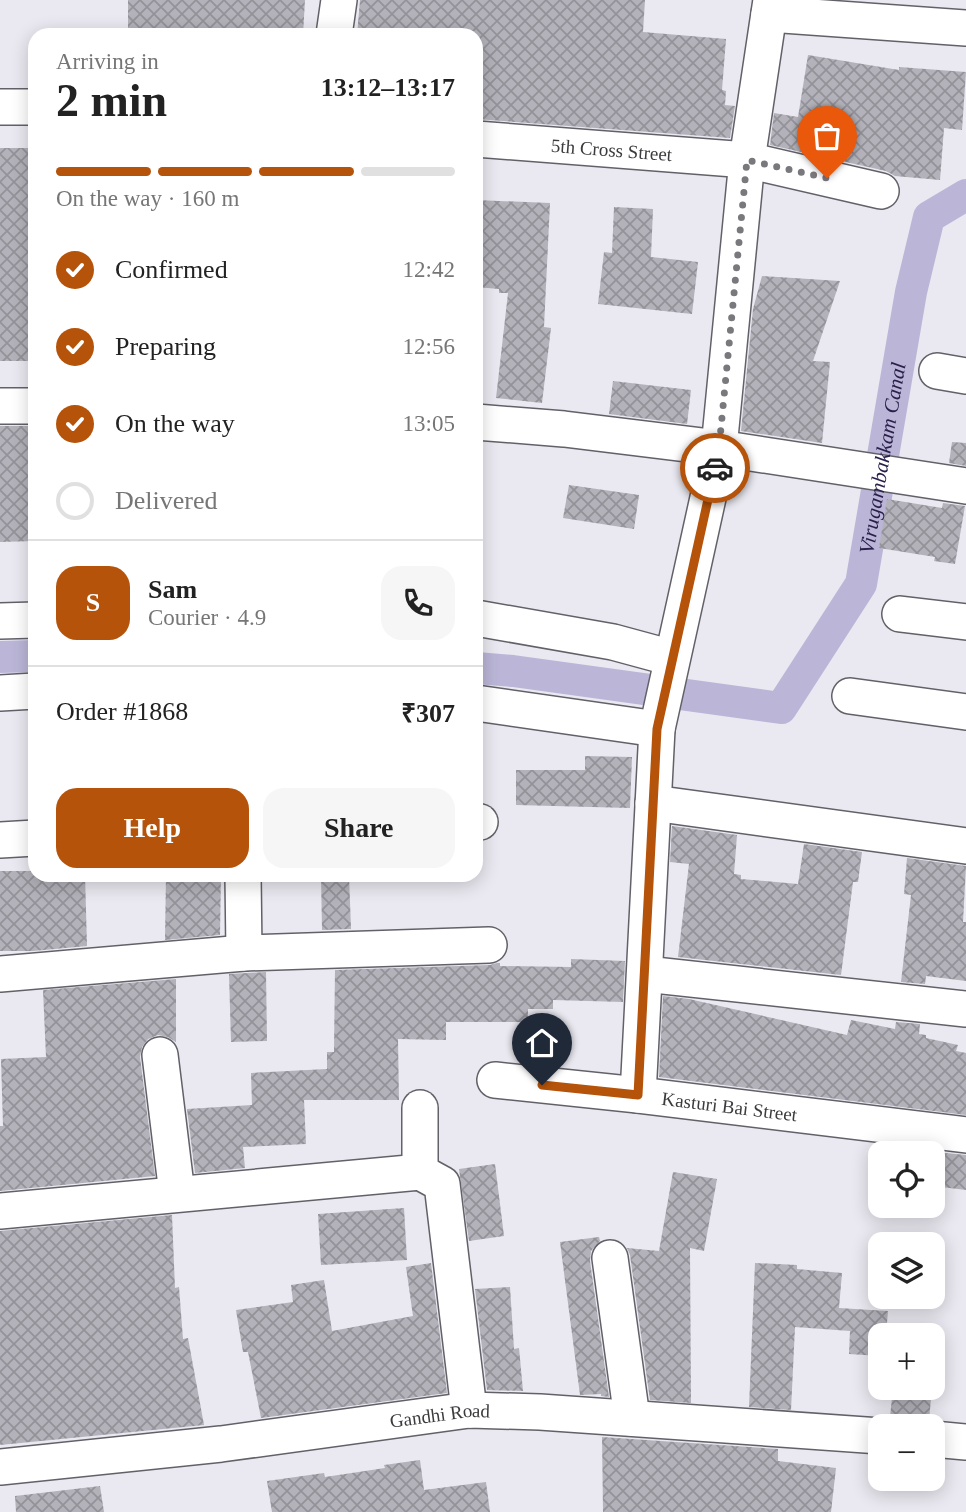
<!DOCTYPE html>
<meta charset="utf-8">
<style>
:root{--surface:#fff;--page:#f6f6f6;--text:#222;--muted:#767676;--line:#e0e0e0;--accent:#b45309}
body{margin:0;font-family:Georgia,serif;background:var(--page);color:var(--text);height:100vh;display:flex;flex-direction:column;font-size:26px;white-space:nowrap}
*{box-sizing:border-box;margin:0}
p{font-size:23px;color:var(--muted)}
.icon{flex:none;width:38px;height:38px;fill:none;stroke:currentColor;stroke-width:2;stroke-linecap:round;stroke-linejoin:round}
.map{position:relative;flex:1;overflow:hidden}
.details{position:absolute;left:28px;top:28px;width:455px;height:854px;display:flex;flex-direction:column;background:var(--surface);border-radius:21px;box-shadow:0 4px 18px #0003}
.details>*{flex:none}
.controls{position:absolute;left:868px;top:1141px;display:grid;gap:14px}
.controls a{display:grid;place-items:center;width:77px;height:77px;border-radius:14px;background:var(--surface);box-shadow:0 4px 18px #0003;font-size:35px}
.pin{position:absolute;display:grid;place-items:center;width:60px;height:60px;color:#fff;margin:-72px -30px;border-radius:50% 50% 50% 0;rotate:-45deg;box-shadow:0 0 7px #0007}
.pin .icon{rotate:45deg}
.courier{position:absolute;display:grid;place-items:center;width:70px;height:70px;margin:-35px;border:5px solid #b45309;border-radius:50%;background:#fff;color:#222;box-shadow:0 2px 9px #0007}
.overview em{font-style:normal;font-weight:800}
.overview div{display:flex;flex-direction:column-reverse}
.overview{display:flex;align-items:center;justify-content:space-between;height:119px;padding:0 28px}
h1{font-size:46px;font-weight:800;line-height:52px}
.bar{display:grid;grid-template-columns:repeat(4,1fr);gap:10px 7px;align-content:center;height:84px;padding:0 28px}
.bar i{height:9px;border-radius:5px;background:var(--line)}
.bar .selected{background:var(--accent)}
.bar p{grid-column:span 4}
.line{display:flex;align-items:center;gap:18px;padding:0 28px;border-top:2px solid var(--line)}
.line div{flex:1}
.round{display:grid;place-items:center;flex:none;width:74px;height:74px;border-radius:21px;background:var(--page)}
ol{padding:0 28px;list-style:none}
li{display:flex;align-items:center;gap:21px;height:77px}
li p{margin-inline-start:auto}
li .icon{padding:7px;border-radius:50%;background:var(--accent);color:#fff;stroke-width:4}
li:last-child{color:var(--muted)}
li i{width:38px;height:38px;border:4px solid var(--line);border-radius:50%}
.button{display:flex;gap:14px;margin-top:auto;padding:14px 28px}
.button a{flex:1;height:80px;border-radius:21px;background:var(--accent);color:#fff;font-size:28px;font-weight:800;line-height:80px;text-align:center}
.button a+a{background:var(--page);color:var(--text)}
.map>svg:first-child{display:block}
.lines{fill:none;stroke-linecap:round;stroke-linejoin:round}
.canal{stroke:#bbb6d7;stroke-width:32}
.building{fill:url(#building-cross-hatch)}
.minor-casing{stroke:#626168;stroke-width:38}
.minor{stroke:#fff;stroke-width:35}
.done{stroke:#79787d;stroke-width:7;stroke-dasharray:0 12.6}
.route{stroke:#b45309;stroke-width:9}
.labels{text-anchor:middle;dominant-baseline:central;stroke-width:7;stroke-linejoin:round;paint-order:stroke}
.street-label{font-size:19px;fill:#3c3b3e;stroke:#fff}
.water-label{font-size:21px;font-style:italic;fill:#2b204b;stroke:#fff}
</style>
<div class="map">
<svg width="966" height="1512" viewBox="0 0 966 1512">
<defs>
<pattern id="building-cross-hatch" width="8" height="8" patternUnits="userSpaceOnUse" patternTransform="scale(1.75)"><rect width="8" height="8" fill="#b3b2ba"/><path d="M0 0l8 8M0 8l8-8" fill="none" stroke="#939299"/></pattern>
</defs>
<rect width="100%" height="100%" fill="#eae9f1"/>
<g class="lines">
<!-- canal -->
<g class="canal">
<path d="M0,657l35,-1"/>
<path id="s1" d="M476,668l37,3 268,37 80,-124 50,-292 18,-75 37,-22"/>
</g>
</g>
<!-- building -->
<g class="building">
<path d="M128,0h177l-2,35h-175z"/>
<path d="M360,0h285l-2,32 83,7 -4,51 4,1 -1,14 10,1 -5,32 -254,-19v-84h-119z"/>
<path d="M808,55l91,15v-3l67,5 -4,58 -18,-2 -4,52 -45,-4 -9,-5 -116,-26 4,-32 24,4z"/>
<rect x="0" y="148" width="35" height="213"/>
<path d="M476,200l74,3 -6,124 7,1 -9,75 -46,-5 12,-105h-9v-4l-23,-2z"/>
<path d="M614,207l39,2 -2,48 47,5 -6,52 -94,-10 6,-52 8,1z"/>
<path d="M762,276l78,5 -27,80 17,1 -8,81 -81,-12 12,-122z"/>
<path d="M613,381l78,9 -4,34 -78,-10z"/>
<path d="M0,426h35v115l-35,1z"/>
<path d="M952,442l14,1v23l-17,-3z"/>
<path d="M569,485l70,10 -5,34 -71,-11z"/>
<path d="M887,499l55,9 1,-5 22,3 -10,58 -21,-3 1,-4 -56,-9z"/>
<path d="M585,756l47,1 -2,51 -114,-3v-35h69z"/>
<path d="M672,826l65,9 -3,39 7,1v4l57,5 6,-40 58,8 -4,30h-5l-12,93 -163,-18 11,-93 -19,-2z"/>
<path d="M907,858l59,8 -3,56h3v59l-40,-5 -1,8 -24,-2 10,-87 -7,-1z"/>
<path d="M0,871h33v4h52l2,71 -54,5h-33z"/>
<path d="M166,875h55l-1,60 -55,5z"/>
<path d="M321,875h28l2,54 -29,1z"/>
<path d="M571,959l54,2 -2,41 -70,-2v9h-25v13h-82v18l-48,-1 1,61h-95l2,44 -63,3 2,21 -50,5 -8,-64 65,-4 -1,-32 76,-4v-17h7l1,-82 155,-5 7,-2h3v3l71,1z"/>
<path d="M266,972l1,69 -36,1 -2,-68z"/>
<path d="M176,979v63l-8,-5 -10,-2 -10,4 -6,8 -2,10 15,119 -155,15v-65h3l-2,-67 45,-2 -3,-67z"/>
<path d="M663,996l26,3 158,36 4,-15 44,9 1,-7 24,2 -1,10 7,1v3l32,7 -2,6 10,2v62l-307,-38z"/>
<path d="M935,1152l31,3v35l-33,-4z"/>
<path d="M495,1164l9,72 -35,5 -10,-72z"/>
<path d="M673,1172l44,7 -13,72 -14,-3 1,155 -41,-3 -20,-145 -3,-7 32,3z"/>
<path d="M404,1208l3,52 -86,5 -3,-51z"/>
<path d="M172,1215l3,73 4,-1 4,52 5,-1 16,87 -204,20v-214z"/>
<path d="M599,1237l1,4 -9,10 -1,10 19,136 -8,-1v-2l-21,1 -20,-153z"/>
<path d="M431,1263l16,130 -186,25 -13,-66h-5l-7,-42 57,-8 -2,-17 33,-5 8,51 81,-15 -7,-49z"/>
<path d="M755,1263l42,2v4l45,4 -3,35 49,3 -2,24h-6v21l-31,-2 1,-23 -55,-4 -4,83 -42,-3z"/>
<path d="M510,1287l4,62 5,-1 4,43 -36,-1 -12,-101z"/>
<path d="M893,1388h39l-3,32 -39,-3z"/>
<path d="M602,1437l176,12v12l58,7 -5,44h-228z"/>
<path d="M420,1460l4,30 62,-8 4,30h-218l-5,-31 57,-8 1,4 60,-9 -1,-3z"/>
<path d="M100,1486l4,26h-88l-1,-16z"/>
</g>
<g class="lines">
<defs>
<g id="minor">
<path d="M769,14l197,14"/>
<path d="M334,35l5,-35"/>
<path d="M0,107h35"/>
<path id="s2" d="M476,139l271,21 134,31"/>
<path d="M937,371l29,5"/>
<path d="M0,406h35"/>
<path d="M476,422l88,7 155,19 247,38"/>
<path d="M900,614l66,8"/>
<path d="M476,618l137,24 59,16"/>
<path d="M0,621l35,-1"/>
<path d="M0,693l35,-2"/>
<path d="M850,696l116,16"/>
<path d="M476,703l181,26"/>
<path d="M653,803l313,43"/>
<path d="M476,822h4"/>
<path d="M0,840l35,-2"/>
<path d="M243,875l1,78"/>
<path d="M0,974l244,-21 245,-8"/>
<path d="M645,974l321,35"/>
<path d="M160,1055l17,139"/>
<path id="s3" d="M495,1080l143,15 328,40"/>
<path d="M638,1095l19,-366 62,-281 28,-288 24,-160"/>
<path d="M420,1108v64"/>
<path d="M0,1211l420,-39 22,12 27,226"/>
<path d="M610,1258l22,160"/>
<path d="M933,1439l33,3"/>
<path id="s4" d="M0,1467l221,-23 248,-34 71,2 340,24"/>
</g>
</defs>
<!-- minor casing -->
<use href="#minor" class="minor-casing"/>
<!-- minor -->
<use href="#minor" class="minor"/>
</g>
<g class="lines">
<!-- done -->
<path class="done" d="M715,468l4,-20 28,-288 80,18"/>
<!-- route -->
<path class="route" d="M542,1085l96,10 19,-366 58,-261"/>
</g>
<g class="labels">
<!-- street labels -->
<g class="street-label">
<text stroke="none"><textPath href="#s2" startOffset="136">5th Cross Street</textPath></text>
<text stroke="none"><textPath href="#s3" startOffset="236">Kasturi Bai Street</textPath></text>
<text stroke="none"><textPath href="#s4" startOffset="443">Gandhi Road</textPath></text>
</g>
<!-- water labels -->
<g class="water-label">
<text stroke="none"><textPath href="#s1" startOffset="583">Virugambakkam Canal</textPath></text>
</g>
</g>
</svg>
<div class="controls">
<a><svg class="icon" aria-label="locate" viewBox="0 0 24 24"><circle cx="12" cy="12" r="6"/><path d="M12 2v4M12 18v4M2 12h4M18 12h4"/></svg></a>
<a><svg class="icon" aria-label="layers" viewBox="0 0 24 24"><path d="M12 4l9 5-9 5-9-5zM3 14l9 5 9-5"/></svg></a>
<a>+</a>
<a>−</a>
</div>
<div class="pin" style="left:827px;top:178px;background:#ea580c"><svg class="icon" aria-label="bag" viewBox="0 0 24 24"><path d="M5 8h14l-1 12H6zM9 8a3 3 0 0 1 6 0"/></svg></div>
<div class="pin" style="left:542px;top:1085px;background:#1f2937"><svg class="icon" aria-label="home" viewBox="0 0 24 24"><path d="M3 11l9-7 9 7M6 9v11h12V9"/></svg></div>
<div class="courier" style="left:715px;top:468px"><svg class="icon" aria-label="car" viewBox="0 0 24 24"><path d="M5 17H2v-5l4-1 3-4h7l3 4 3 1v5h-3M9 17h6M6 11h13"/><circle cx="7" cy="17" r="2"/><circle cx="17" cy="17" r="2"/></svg></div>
<section class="details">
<div class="overview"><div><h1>2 min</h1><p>Arriving in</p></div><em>13:12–13:17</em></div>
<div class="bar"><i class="selected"></i><i class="selected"></i><i class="selected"></i><i></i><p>On the way · 160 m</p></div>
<ol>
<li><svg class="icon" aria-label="check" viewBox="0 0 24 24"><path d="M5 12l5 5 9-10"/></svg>Confirmed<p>12:42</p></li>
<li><svg class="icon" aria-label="check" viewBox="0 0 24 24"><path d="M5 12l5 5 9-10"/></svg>Preparing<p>12:56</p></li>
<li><svg class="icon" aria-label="check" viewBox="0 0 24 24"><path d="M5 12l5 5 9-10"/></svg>On the way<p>13:05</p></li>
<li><i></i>Delivered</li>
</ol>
<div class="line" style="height:126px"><b class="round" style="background:var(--accent);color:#fff">S</b><div><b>Sam</b><p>Courier · 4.9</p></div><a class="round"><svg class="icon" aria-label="phone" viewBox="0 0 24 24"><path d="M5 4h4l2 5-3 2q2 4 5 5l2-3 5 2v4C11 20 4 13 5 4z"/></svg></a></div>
<div class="line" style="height:91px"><div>Order #1868</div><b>₹307</b></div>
<div class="button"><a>Help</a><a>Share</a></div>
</section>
</div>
